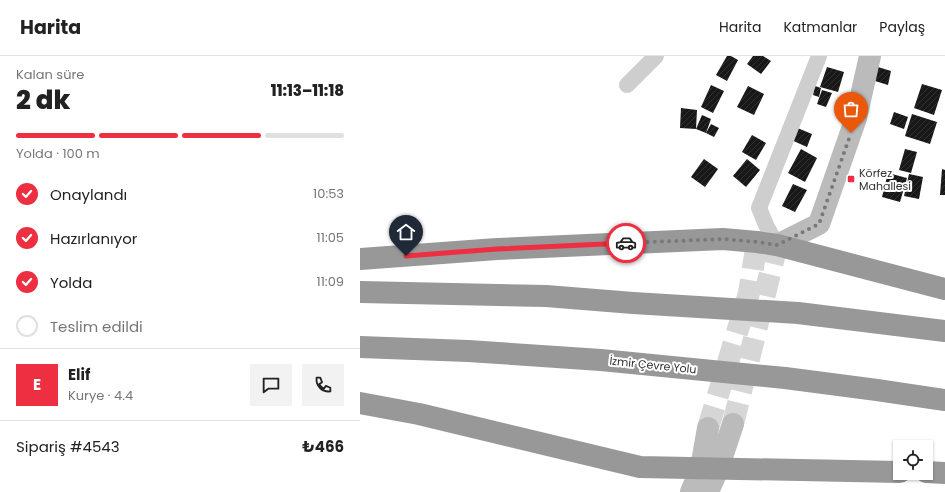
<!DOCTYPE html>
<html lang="tr">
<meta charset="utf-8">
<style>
:root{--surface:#fff;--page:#f2f2f2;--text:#222;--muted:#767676;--line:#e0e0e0;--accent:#ee2e41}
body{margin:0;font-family:Poppins,sans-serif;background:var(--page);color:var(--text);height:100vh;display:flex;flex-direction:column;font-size:15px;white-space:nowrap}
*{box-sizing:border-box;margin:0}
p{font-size:13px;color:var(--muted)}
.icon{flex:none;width:22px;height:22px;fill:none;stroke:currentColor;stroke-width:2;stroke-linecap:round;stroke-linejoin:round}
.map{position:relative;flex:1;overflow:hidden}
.side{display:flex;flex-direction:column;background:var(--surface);width:360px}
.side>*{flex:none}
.buttons{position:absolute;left:533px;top:384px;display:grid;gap:8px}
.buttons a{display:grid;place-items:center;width:40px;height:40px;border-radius:0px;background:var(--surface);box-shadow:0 1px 3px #0004;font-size:20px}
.pin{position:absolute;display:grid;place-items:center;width:34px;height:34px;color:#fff;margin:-41px -17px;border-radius:50% 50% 50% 0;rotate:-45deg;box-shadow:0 0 4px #0007}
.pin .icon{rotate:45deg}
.courier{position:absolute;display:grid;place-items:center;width:40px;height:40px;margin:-20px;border:3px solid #ee2e41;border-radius:50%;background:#fff;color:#222;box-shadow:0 1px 5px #0007}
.headline em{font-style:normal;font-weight:800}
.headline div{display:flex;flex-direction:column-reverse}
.headline{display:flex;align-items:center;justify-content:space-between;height:68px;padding:0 16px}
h1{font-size:26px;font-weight:800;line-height:30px}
.bar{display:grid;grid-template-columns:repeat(4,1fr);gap:6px 4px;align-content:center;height:48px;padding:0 16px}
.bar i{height:5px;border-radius:3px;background:var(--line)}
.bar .on{background:var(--accent)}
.bar p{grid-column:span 4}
.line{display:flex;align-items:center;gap:10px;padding:0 16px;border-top:1px solid var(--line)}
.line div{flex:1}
.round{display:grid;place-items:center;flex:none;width:42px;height:42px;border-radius:0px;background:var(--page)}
ol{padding:0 16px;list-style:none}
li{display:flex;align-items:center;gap:12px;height:44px}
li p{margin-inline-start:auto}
li .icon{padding:4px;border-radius:50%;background:var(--accent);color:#fff;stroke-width:4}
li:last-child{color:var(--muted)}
li i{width:22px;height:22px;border:2px solid var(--line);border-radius:50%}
header{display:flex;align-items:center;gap:24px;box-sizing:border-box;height:56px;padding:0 20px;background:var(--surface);border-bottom:1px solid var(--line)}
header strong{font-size:19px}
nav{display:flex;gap:22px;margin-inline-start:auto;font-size:14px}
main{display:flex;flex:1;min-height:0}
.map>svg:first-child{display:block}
.building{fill:url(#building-hatch)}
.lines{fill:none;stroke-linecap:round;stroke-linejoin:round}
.secondary-tunnel{stroke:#d6d6d6;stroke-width:22;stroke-dasharray:22 11;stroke-linecap:butt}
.street{stroke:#cecece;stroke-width:16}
.secondary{stroke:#bbb;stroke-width:22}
.highway{stroke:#989898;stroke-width:22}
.done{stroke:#797979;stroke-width:4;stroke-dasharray:0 7.2}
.route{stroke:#ee2e41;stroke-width:5}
.poi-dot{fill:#ee2e41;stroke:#fff;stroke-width:1.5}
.labels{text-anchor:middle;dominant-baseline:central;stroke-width:4;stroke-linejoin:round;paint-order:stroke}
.poi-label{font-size:11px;fill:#313131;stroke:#fff;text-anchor:start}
.street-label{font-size:11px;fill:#313131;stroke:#fff}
</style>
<header>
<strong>Harita</strong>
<nav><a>Harita</a><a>Katmanlar</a><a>Paylaş</a></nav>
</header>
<main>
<section class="side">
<div class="headline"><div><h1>2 dk</h1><p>Kalan süre</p></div><em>11:13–11:18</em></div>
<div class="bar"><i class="on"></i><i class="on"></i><i class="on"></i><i></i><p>Yolda · 100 m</p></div>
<ol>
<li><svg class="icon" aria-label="check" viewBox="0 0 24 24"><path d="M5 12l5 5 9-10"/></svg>Onaylandı<p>10:53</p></li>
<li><svg class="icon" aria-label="check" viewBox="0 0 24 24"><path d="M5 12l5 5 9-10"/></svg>Hazırlanıyor<p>11:05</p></li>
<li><svg class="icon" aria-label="check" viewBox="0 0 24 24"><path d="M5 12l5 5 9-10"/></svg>Yolda<p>11:09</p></li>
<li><i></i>Teslim edildi</li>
</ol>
<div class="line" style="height:72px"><b class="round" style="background:var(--accent);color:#fff">E</b><div><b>Elif</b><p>Kurye · 4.4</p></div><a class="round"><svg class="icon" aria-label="chat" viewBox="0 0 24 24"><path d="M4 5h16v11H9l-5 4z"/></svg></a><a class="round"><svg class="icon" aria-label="phone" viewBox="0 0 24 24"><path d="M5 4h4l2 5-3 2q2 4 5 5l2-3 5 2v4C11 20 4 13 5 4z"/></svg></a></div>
<div class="line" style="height:52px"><div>Sipariş #4543</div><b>₺466</b></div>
</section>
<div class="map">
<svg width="585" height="436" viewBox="0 0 585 436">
<defs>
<pattern id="building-hatch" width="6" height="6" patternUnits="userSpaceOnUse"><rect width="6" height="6" fill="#181818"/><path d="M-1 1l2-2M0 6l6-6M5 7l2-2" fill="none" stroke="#313131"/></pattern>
</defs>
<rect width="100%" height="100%" fill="#fff"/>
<!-- building -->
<g class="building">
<path d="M367,0h4l7,4 -11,21 -11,-6z"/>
<path d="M393,0h10l8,5 -10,13 -14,-10z"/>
<path d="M467,11l17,5 -6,20 -18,-5z"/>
<path d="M518,11l13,4 -3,14 -13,-4z"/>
<path d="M562,28l20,6 -8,25 -20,-7z"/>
<path d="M351,29l13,6 -11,22 -12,-6z"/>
<path d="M388,30l16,8 -10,21 -17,-8z"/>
<path d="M455,30l6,2 -2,9 -6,-2z"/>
<path d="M462,34l10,3 -6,14 -9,-3z"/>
<path d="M321,52l16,2 -1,19 -16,-1z"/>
<path d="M534,56l14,5 -4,12 -14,-5z"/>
<path d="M552,58l25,8 -7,22 -25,-8z"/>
<path d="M342,59l9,4 -5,14 -10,-4z"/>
<path d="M351,68l8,4 -5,9 -8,-4z"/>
<path d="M435,71l17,7 -5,13 -18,-8z"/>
<path d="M392,79l14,8 -10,17 -14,-8z"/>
<path d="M441,93l16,9 -12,24 -17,-9z"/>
<path d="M545,93l12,3 -6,21 -12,-3z"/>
<path d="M344,103l14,10 -13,18 -14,-10z"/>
<path d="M387,103l13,11 -14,17 -13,-11z"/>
<path d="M582,113l3,1v25h-5z"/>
<path d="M528,117l19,5 -7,24 -18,-5z"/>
<path d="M549,118l14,3 -4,22 -15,-3z"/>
<path d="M433,128l14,6 -12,22 -13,-6z"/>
</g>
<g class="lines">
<!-- secondary-tunnel -->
<g class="secondary-tunnel">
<path d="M373,368l44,-179"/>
<path d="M348,372l41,-135 8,-51"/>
</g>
<!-- street -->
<g class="street">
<path d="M267,29l29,-29"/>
<path d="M417,189l-11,-20 -7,-17 60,-152"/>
</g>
<!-- secondary -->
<g class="secondary">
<path d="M417,189l42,-21 37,-106 14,-62"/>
<path d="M331,436l10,-24 7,-40"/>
<path d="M348,436l10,-23 15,-45"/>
</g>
<!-- highway -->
<g class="highway">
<path d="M0,203l137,-10 226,-10 34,3 20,3 168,44"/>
<path d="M0,236l186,4 87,7 165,10 147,18"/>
<path d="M0,291l108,4 133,9 184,18 92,12 68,10"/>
<path d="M0,347l59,11 221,53 260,5"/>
<path d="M566,416l19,1"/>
</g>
</g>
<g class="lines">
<!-- done -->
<path class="done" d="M266,187l97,-4 34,3 20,3 42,-21 32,-91"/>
<!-- route -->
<path class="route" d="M46,200l91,-7 129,-6"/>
</g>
<!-- markers -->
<rect class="poi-dot" x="487" y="119" width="8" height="8" rx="2"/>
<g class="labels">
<!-- poi labels -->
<g class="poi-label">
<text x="499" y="117">Körfez<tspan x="499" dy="13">Mahallesi</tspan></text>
</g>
<!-- street labels -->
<g class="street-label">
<text transform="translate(293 309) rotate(6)">İzmir Çevre Yolu</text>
</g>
</g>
</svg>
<div class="buttons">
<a><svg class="icon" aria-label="locate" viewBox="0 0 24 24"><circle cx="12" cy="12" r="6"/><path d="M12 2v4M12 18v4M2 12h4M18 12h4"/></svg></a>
</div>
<div class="pin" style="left:491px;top:77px;background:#ea580c"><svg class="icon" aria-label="bag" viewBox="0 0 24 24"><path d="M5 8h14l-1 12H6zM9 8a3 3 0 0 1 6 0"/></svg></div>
<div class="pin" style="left:46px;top:200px;background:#1f2937"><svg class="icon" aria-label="home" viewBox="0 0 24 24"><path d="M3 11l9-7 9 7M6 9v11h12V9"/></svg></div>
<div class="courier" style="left:266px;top:187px"><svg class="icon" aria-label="car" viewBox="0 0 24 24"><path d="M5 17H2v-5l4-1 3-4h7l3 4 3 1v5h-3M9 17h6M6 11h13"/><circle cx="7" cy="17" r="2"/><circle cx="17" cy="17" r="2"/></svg></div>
</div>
</main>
